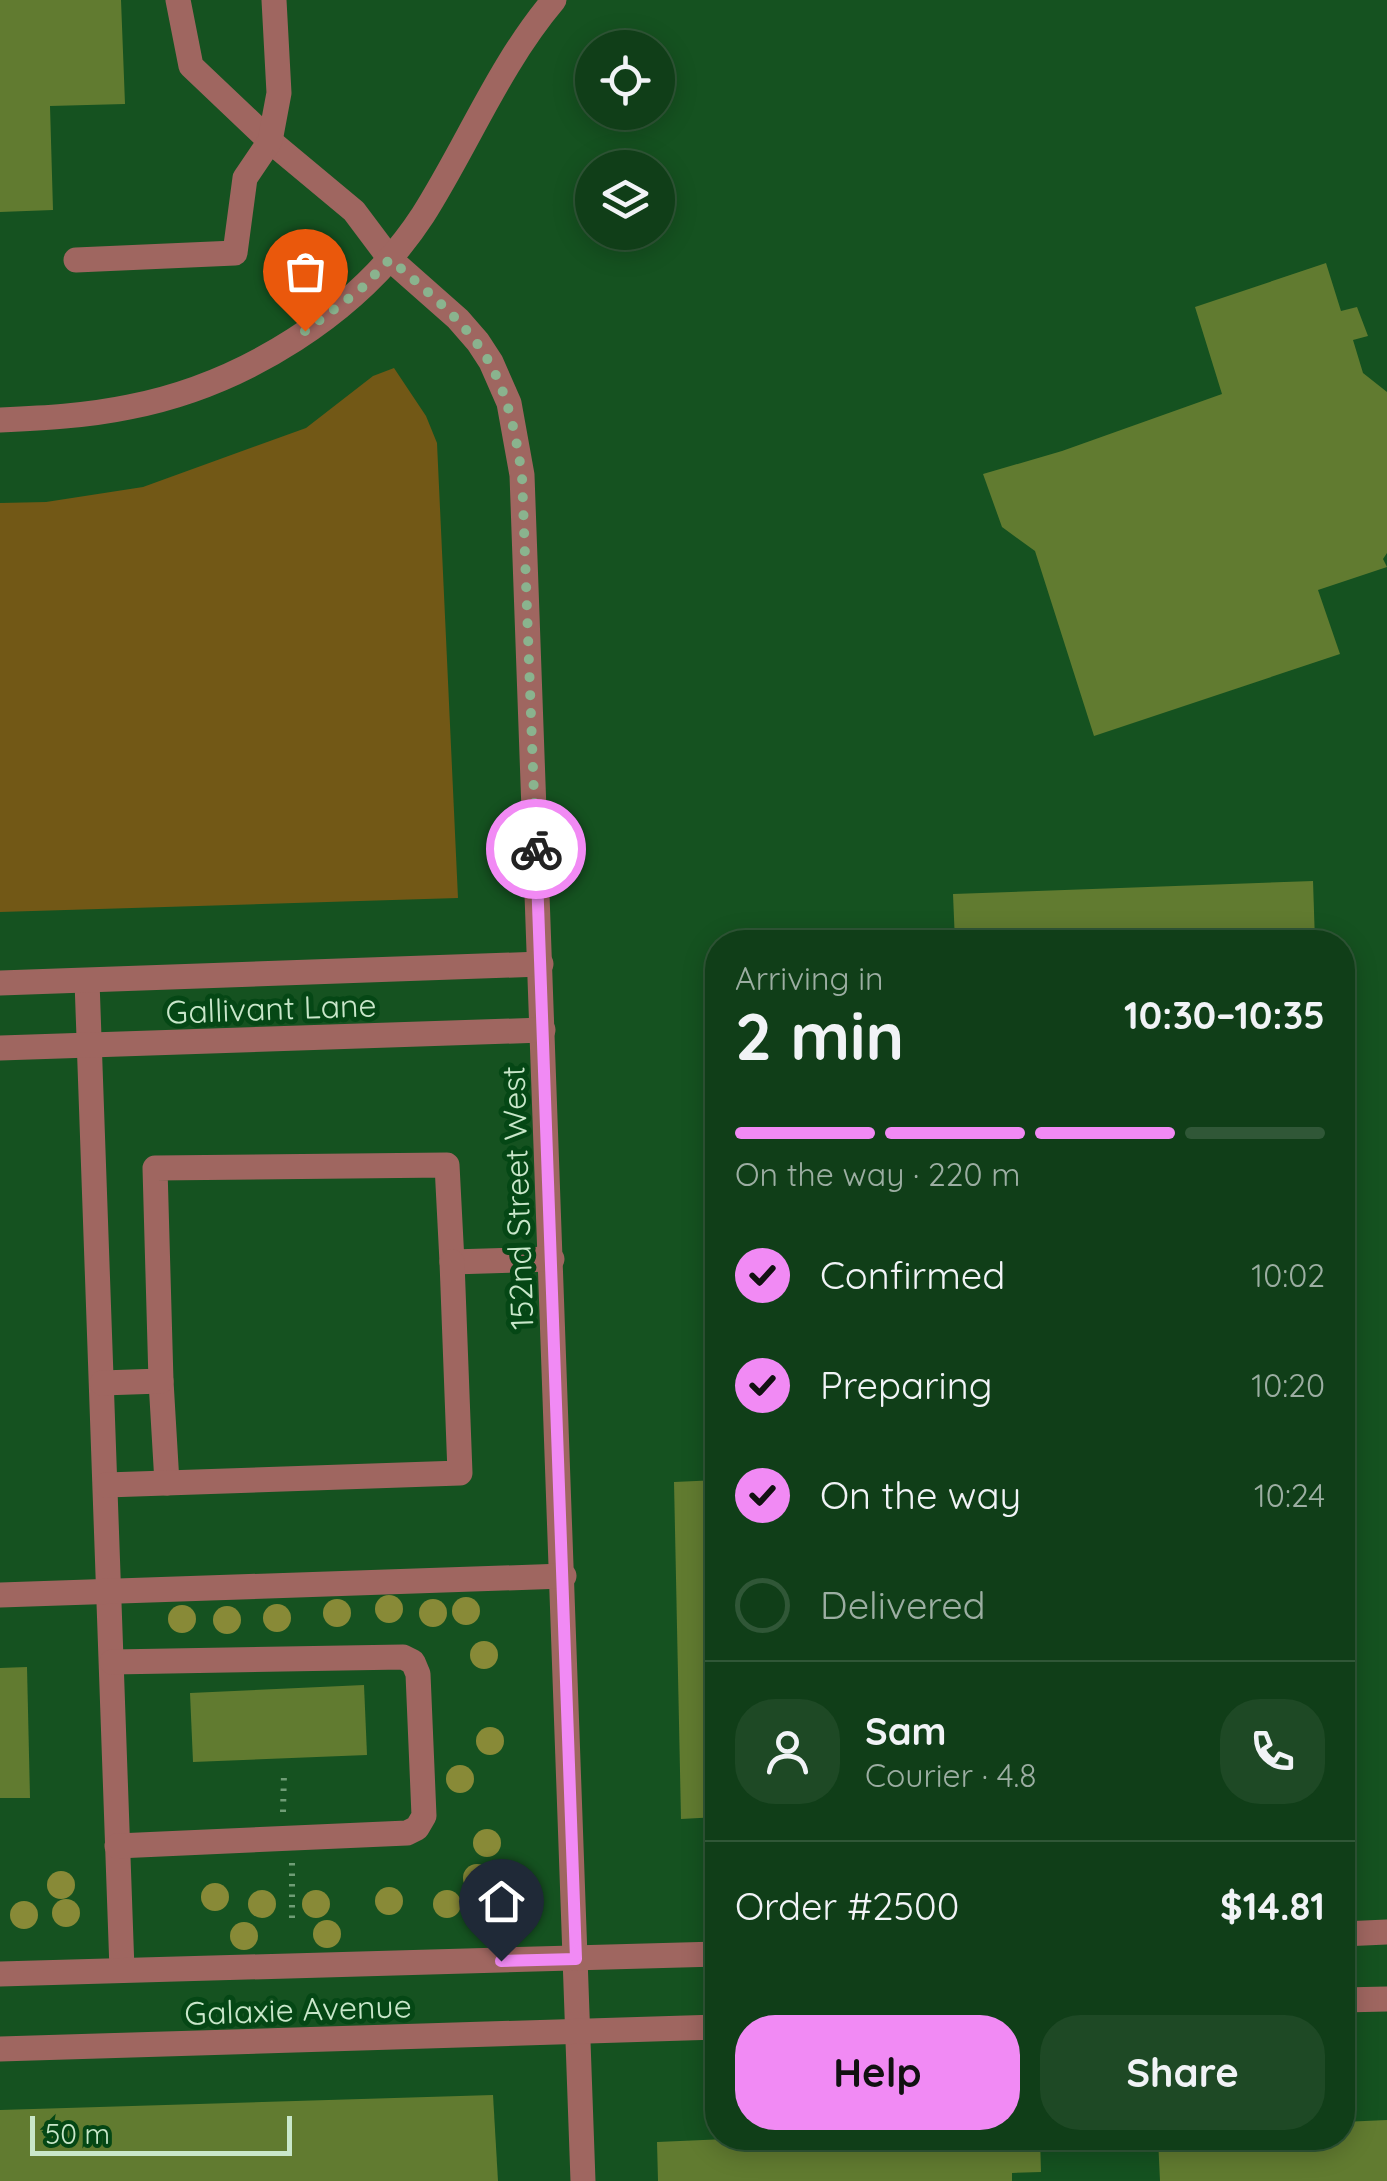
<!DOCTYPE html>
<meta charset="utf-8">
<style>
:root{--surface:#103e18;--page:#1e4925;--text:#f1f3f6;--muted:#9caea2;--line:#305737;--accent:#f18af4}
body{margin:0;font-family:Quicksand,sans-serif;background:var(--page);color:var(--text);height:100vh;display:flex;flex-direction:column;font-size:38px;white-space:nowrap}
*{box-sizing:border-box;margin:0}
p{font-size:32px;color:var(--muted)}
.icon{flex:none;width:55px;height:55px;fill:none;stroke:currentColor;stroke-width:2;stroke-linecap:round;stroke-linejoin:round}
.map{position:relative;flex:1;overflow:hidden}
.drawer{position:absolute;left:705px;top:930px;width:650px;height:1220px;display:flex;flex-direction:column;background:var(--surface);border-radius:40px;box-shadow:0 5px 25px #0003,0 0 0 2px var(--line)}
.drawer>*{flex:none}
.buttons{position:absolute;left:575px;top:30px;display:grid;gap:20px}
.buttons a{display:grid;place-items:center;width:100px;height:100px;border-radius:50%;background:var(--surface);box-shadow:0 5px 25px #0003,0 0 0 2px var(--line);font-size:50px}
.scale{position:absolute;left:30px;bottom:25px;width:262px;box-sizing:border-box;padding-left:10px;border:5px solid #c9e7ca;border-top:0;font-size:28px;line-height:35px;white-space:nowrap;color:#c9e7ca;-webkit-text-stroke:8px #054715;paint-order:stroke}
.pin{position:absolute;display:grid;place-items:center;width:85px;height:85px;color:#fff;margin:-102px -42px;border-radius:50% 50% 50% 0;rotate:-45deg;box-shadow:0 0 10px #0007}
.pin .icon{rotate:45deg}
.courier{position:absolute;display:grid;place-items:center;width:100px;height:100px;margin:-50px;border:8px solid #f18af4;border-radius:50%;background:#fff;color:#222;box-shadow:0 2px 12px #0007}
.head em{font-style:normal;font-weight:700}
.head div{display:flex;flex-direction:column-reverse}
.head{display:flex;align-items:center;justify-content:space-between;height:170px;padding:0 30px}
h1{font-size:65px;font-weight:700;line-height:75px}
.bar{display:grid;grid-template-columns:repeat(4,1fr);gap:15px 10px;align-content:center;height:120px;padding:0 30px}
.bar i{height:12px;border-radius:8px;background:var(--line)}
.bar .current{background:var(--accent)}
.bar p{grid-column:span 4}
.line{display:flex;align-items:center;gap:25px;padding:0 30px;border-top:2px solid var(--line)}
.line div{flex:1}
.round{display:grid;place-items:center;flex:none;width:105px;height:105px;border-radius:40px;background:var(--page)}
ol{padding:0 30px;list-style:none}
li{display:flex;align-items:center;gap:30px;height:110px}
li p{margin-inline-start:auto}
li .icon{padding:10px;border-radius:50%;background:var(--accent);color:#111;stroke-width:4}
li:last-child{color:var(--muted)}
li i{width:55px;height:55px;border:5px solid var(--line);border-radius:50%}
.primary-button{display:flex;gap:20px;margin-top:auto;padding:20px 30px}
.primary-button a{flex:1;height:115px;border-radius:40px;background:var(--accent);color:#111;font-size:40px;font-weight:700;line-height:115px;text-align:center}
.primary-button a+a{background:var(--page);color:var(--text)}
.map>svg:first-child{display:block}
.green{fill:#725816}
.building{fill:#617b30}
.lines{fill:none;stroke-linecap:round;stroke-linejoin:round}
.path{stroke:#709d76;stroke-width:6;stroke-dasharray:2.5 8;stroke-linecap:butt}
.minor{stroke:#9f6660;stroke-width:25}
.tree{fill:#888a37}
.done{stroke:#8ab38e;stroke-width:10;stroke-dasharray:0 18}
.route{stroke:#f18af4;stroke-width:12}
.labels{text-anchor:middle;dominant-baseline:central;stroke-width:10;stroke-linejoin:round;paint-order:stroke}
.street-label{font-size:32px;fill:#c9e7ca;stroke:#054715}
</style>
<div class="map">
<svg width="1387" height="2181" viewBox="0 0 1387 2181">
<rect width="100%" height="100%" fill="#155220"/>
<!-- green -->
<path class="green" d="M394,368l32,48 11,27 21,455 -458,14v-409l46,-1 97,-15 163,-59 67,-52z"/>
<!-- building -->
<g class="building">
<path d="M0,0h121l4,104 -75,2 3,104 -53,2z"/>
<path d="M1326,263l15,48 16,-4 11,29 -15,4 10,33 24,19v161l-4,6 4,8 -69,23 22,64 -246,82 -59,-185 -33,-24 -19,-53 79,-23 160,-57 -27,-87z"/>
<path d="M1313,881l2,61h-360l-2,-48z"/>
<path d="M718,1480v337l-37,2 -7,-337z"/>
<path d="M27,1667l3,131h-30v-130z"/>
<path d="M364,1685l3,70 -174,7 -3,-69z"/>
<path d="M493,2095l5,86h-498v-71z"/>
<path d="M1387,2120v61h-227l-2,-43h184v-16z"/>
<path d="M749,2138h291l1,34 -29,1v8h-354l-1,-39z"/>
</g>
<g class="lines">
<!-- path -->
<g class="path">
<path d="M283,1812l1,-39"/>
<path d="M292,1863v63"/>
</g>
<!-- minor -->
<g class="minor">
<path d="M178,0l13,66 79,75 84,70 36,48 68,60 20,23 13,20 18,41 13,72 61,1706"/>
<path d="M76,260l159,-7 10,-75 25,-37 9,-48 -5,-93"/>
<path d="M0,420c43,-2 86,-4 129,-13 114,-22 230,-94 294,-192 45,-71 76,-150 131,-215"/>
<path d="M87,981l35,989"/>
<path d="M0,983l541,-19"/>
<path d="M0,1048l543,-18"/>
<path d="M161,1381l6,102"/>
<path d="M102,1383l59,-2 -6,-213 292,-3 5,97 100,-3"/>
<path d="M106,1485l354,-12 -8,-211"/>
<path d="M0,1595l564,-19"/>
<path d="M112,1662l291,-5 10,5 5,12 6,142 -7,12 -10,5 -290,13"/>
<path d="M1342,1934l45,-2"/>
<path d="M0,1974l718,-20"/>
<path d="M1342,2000l45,-1"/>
<path d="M0,2049l718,-22"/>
</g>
</g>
<!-- trees -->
<g class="tree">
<circle cx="389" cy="1609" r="14"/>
<circle cx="466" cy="1611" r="14"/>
<circle cx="337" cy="1613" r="14"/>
<circle cx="433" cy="1613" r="14"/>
<circle cx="277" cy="1618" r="14"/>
<circle cx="182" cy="1619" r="14"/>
<circle cx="227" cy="1620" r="14"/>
<circle cx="484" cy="1655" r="14"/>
<circle cx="490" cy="1741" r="14"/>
<circle cx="460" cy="1779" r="14"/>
<circle cx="487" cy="1843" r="14"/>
<circle cx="477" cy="1878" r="14"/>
<circle cx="61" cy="1885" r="14"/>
<circle cx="215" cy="1897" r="14"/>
<circle cx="389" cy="1901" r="14"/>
<circle cx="262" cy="1904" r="14"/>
<circle cx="316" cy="1904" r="14"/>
<circle cx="447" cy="1904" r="14"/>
<circle cx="66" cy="1913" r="14"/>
<circle cx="24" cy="1915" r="14"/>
<circle cx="327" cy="1934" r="14"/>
<circle cx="244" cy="1936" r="14"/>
</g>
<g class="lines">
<!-- done -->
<path class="done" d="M305,331l55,-41 30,-31c87,75 115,98 132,217l14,373"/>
<!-- route -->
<path class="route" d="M501,1961l75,-2 -40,-1110"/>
</g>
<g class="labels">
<!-- street labels -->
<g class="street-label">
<text transform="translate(271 1008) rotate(-2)">Gallivant Lane</text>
<text transform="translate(517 1198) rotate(-92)">152nd Street West</text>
<text transform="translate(298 2009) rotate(-2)">Galaxie Avenue</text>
</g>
</g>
</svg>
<div class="buttons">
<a><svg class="icon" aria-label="locate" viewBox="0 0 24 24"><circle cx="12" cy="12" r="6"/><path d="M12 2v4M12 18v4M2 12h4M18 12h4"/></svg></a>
<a><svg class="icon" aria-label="layers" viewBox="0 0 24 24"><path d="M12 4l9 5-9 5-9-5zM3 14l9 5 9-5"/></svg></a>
</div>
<div class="scale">50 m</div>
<div class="pin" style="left:305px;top:331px;background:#ea580c"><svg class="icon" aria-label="bag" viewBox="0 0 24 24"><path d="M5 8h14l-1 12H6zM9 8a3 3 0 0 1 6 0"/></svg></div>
<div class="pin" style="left:501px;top:1961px;background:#1f2937"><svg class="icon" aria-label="home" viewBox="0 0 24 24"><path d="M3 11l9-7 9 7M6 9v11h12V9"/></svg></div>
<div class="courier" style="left:536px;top:849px"><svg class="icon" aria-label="bike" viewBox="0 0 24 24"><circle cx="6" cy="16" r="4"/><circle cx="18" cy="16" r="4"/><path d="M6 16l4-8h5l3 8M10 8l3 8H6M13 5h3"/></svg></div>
<section class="drawer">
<div class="head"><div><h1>2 min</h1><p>Arriving in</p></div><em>10:30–10:35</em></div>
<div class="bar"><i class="current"></i><i class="current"></i><i class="current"></i><i></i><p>On the way · 220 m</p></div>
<ol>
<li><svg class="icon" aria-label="check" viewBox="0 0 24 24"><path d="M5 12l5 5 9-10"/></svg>Confirmed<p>10:02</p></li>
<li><svg class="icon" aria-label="check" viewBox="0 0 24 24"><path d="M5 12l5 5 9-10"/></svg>Preparing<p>10:20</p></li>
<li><svg class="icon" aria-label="check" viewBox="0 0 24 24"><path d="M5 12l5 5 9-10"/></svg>On the way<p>10:24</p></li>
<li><i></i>Delivered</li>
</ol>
<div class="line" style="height:180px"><a class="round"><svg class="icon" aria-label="person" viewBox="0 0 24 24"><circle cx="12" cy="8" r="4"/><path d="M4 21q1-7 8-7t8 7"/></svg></a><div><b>Sam</b><p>Courier · 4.8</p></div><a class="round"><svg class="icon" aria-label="phone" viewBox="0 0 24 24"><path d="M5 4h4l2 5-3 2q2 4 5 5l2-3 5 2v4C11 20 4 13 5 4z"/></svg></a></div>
<div class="line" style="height:130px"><div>Order #2500</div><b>$14.81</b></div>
<div class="primary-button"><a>Help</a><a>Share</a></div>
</section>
</div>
